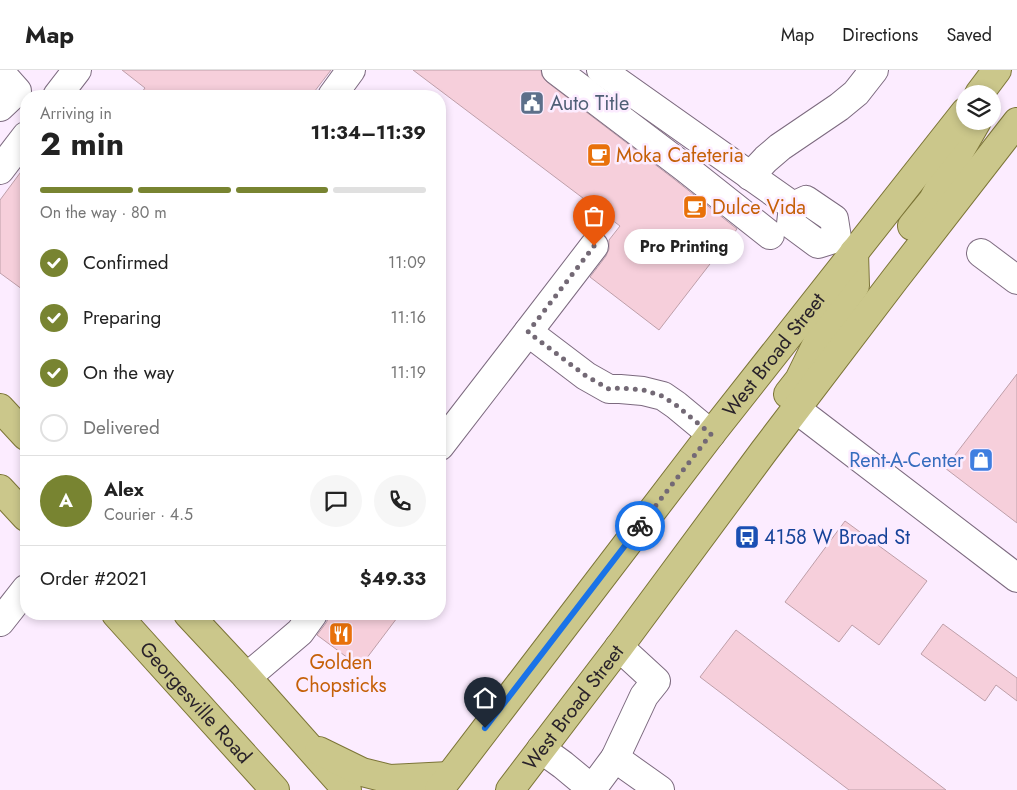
<!DOCTYPE html>
<meta charset="utf-8">
<style>
:root{--surface:#fff;--page:#f6f6f6;--text:#222;--muted:#767676;--line:#e0e0e0;--accent:#788431}
body{margin:0;font-family:Jost,sans-serif;background:var(--page);color:var(--text);height:100vh;display:flex;flex-direction:column;font-size:19px;white-space:nowrap}
*{box-sizing:border-box;margin:0}
p{font-size:16px;color:var(--muted)}
.icon{flex:none;width:28px;height:28px;fill:none;stroke:currentColor;stroke-width:2;stroke-linecap:round;stroke-linejoin:round}
.map{position:relative;flex:1;overflow:hidden}
.sheet{position:absolute;left:20px;top:20px;width:426px;height:530px;display:flex;flex-direction:column;background:var(--surface);border-radius:20px;box-shadow:0 2px 8px #0003}
.sheet>*{flex:none}
.fabs{position:absolute;left:956px;top:15px;display:grid;gap:10px}
.fabs a{display:grid;place-items:center;width:45px;height:45px;border-radius:50%;background:var(--surface);box-shadow:0 2px 8px #0003;font-size:25px}
.pin{position:absolute;display:grid;place-items:center;width:42px;height:42px;color:#fff;margin:-51px -21px;border-radius:50% 50% 50% 0;rotate:-45deg;box-shadow:0 0 5px #0007}
.pin .icon{rotate:45deg}
.courier{position:absolute;display:grid;place-items:center;width:50px;height:50px;margin:-25px;border:4px solid #1a73e8;border-radius:50%;background:#fff;color:#222;box-shadow:0 1px 6px #0007}
.bubble{position:absolute;height:35px;border-radius:18px;background:var(--surface);box-shadow:0 2px 8px #0003;font-size:16px;font-weight:700;line-height:35px;text-align:center}
.head em{font-style:normal;font-weight:700}
.head div{display:flex;flex-direction:column-reverse}
.head{display:flex;align-items:center;justify-content:space-between;height:85px;padding:0 20px}
h1{font-size:32px;font-weight:700;line-height:38px}
.bar{display:grid;grid-template-columns:repeat(4,1fr);gap:8px 5px;align-content:center;height:60px;padding:0 20px}
.bar i{height:6px;border-radius:4px;background:var(--line)}
.bar .current{background:var(--accent)}
.bar p{grid-column:span 4}
.line{display:flex;align-items:center;gap:12px;padding:0 20px;border-top:1px solid var(--line)}
.line div{flex:1}
.round{display:grid;place-items:center;flex:none;width:52px;height:52px;border-radius:26px;background:var(--page)}
ol{padding:0 20px;list-style:none}
li{display:flex;align-items:center;gap:15px;height:55px}
li p{margin-inline-start:auto}
li .icon{padding:5px;border-radius:50%;background:var(--accent);color:#fff;stroke-width:4}
li:last-child{color:var(--muted)}
li i{width:28px;height:28px;border:2px solid var(--line);border-radius:50%}
header{display:flex;align-items:center;gap:30px;box-sizing:border-box;height:70px;padding:0 25px;background:var(--surface);border-bottom:1px solid var(--line)}
header strong{font-size:24px}
nav{display:flex;gap:28px;margin-inline-start:auto;font-size:18px}
.map>svg:first-child{display:block}
.building{fill:#f6cfdb;stroke:#be9fa9}
.lines{fill:none;stroke-linecap:round;stroke-linejoin:round}
.minor-casing{stroke:#7c6a7f;stroke-width:30}
.major-casing{stroke:#7c7537;stroke-width:30}
.minor{stroke:#fff;stroke-width:28}
.major{stroke:#cbc78b;stroke-width:28}
.done{stroke:#736975;stroke-width:5;stroke-dasharray:0 9}
.route{stroke:#1a73e8;stroke-width:6}
.labels{text-anchor:middle;dominant-baseline:central;stroke-width:5;stroke-linejoin:round;paint-order:stroke}
.service-label{font-size:20px;fill:#4e5e75;stroke:#fcecff;text-anchor:start}
.food-label{font-size:20px;fill:#c56008;stroke:#fcecff;text-anchor:start}
.street-label{font-size:20px;fill:#29222a;stroke:#fcecff}
.shop-label{font-size:20px;fill:#366cbe;stroke:#fcecff;text-anchor:end}
.transit-label{font-size:20px;fill:#164399;stroke:#fcecff;text-anchor:start}
</style>
<header>
<strong>Map</strong>
<nav><a>Map</a><a>Directions</a><a>Saved</a></nav>
</header>
<div class="map">
<svg width="1017" height="720" viewBox="0 0 1017 720">
<rect width="100%" height="100%" fill="#fcecff"/>
<!-- building -->
<g class="building">
<path d="M122,0h209l-20,26h-172l6,-8z"/>
<path d="M413,0h128l1,6 5,6 127,97 63,50 -78,101 -69,-53 16,-21 3,-7v-9l11,-14z"/>
<path d="M26,95v127l-26,-19v-73z"/>
<path d="M1017,304v149l-72,-55z"/>
<path d="M845,451l82,60 -48,64 -27,-20 -13,17 -54,-40z"/>
<path d="M331,544h69l-40,53 -43,-32 9,-12z"/>
<path d="M943,554l74,54v23l-21,-16 -11,16 -64,-47z"/>
<path d="M736,560l210,160h-97l-149,-113z"/>
</g>
<g class="lines">
<defs>
<g id="minor">
<path d="M556,0l128,97 86,68"/>
<path d="M601,0l192,136"/>
<path d="M0,2l17,19 -17,16"/>
<path d="M57,26l20,-26"/>
<path d="M332,26l19,-26"/>
<path d="M0,100l26,-34"/>
<path d="M750,106l16,-17 14,-12 59,-40 17,-14 18,-23"/>
<path d="M806,130l28,19 3,19 -19,6 -27,-20 2,-18z"/>
<path d="M981,183l36,27"/>
<path d="M528,262l66,-86"/>
<path d="M796,339l221,169"/>
<path d="M440,376l88,-114 58,44 23,13h11l23,2 20,5 13,9 35,29"/>
<path d="M0,552l26,-33"/>
<path d="M247,607l53,-45 13,-18"/>
<path d="M541,679l22,16 29,24 23,-31 45,32"/>
<path d="M615,688l29,-62 12,-15 -37,-34"/>
</g>
<g id="major">
<path d="M979,24l18,-24"/>
<path d="M912,156l21,-26 21,-39 23,-40"/>
<path d="M788,324l11,-14 26,-53 30,-41 -1,-34"/>
<path d="M0,338l26,28"/>
<path d="M0,419l26,28"/>
<path id="s1" d="M116,544l159,176"/>
<path d="M188,544l56,60 103,116"/>
<path d="M319,681l43,21 28,7 59,-3"/>
<path id="s2" d="M439,720l272,-356 254,-322"/>
<path id="s3" d="M510,720l109,-143 145,-196 131,-172 122,-157"/>
</g>
</defs>
<!-- minor casing -->
<use href="#minor" class="minor-casing"/>
<!-- major casing -->
<use href="#major" class="major-casing"/>
<!-- minor -->
<use href="#minor" class="minor"/>
<!-- major -->
<use href="#major" class="major"/>
</g>
<g class="lines">
<!-- done -->
<path class="done" d="M594,176l-66,86 58,44 23,13 11,-1 23,2 19,6 14,9 35,29 -71,92"/>
<!-- route -->
<path class="route" d="M485,658l155,-202"/>
</g>
<!-- icons -->
<defs>
<symbol id="civic-square" viewBox="-11 -11 22 22"><rect x="-9" y="-9" width="18" height="18" rx="4" fill="#5c6f8a" stroke="#fcecff"/><path d="M-.6-6.5H3V-4.5H.6V-3L4-1V1h2V6H-6V1h2V-1L-.6-3ZM-1.2 2.5V6h2.4V2.5Z" fill="#fff"/></symbol>
<symbol id="cafe-square" viewBox="-11 -11 22 22"><rect x="-9" y="-9" width="18" height="18" rx="4" fill="#e8710a" stroke="#fcecff"/><path d="M-5.5-4.5H6V0H3Q3 3.5 0 3.5H-2.5Q-5.5 3.5-5.5 0ZM3-3.2v2h1.7v-2ZM-6 4.5H4V6H-6Z" fill="#fff"/></symbol>
<symbol id="shop-square" viewBox="-11 -11 22 22"><rect x="-9" y="-9" width="18" height="18" rx="4" fill="#3f7fe0" stroke="#fcecff"/><path d="M-5-2.5h2.3a2.7 3.5 0 0 1 5.4 0H5L5.5 6h-11ZM-1.5-2.5h3a1.5 2.3 0 0 0-3 0Z" fill="#fff"/></symbol>
<symbol id="bus-square" viewBox="-11 -11 22 22"><rect x="-9" y="-9" width="18" height="18" rx="4" fill="#1a4fb4" stroke="#fcecff"/><path d="M-5-6H5V4H4V6H2V4H-2V6H-4V4H-5ZM-3.5-4V0h7V-4ZM-3.5 1.2v1.5H-2V1.2ZM2 1.2v1.5H3.5V1.2Z" fill="#fff"/></symbol>
<symbol id="restaurant-square" viewBox="-11 -11 22 22"><rect x="-9" y="-9" width="18" height="18" rx="4" fill="#e8710a" stroke="#fcecff"/><path d="M-5-6h1v4h1v-4h1v4h1v-4h1v5L-1.5 .5V6h-2V.5L-5-1ZM5-6V6H3V1.5H1.5Q1.5-4 5-6Z" fill="#fff"/></symbol>
</defs>
<g fill-rule="evenodd">
<use href="#civic-square" x="518" y="19" width="28" height="28"/>
<use href="#cafe-square" x="585" y="71" width="28" height="28"/>
<use href="#cafe-square" x="681" y="123" width="28" height="28"/>
<use href="#shop-square" x="967" y="376" width="28" height="28"/>
<use href="#bus-square" x="733" y="453" width="28" height="28"/>
<use href="#restaurant-square" x="327" y="550" width="28" height="28"/>
</g>
<g class="labels">
<!-- service labels -->
<g class="service-label">
<text x="550" y="33">Auto Title</text>
</g>
<!-- food labels -->
<g class="food-label">
<text x="616" y="85">Moka Cafeteria</text>
<text x="712" y="137">Dulce Vida</text>
<text x="341" y="592" text-anchor="middle">Golden<tspan x="341" dy="23">Chopsticks</tspan></text>
</g>
<!-- street labels -->
<g class="street-label">
<text stroke="none"><textPath href="#s2" startOffset="549">West Broad Street</textPath></text>
<text stroke="none"><textPath href="#s1" startOffset="119">Georgesville Road</textPath></text>
<text stroke="none"><textPath href="#s3" startOffset="104">West Broad Street</textPath></text>
</g>
<!-- shop labels -->
<g class="shop-label">
<text x="964" y="390">Rent-A-Center</text>
</g>
<!-- transit labels -->
<g class="transit-label">
<text x="764" y="467">4158 W Broad St</text>
</g>
</g>
</svg>
<div class="fabs">
<a><svg class="icon" aria-label="layers" viewBox="0 0 24 24"><path d="M12 4l9 5-9 5-9-5zM3 14l9 5 9-5"/></svg></a>
</div>
<div class="pin" style="left:594px;top:176px;background:#ea580c"><svg class="icon" aria-label="bag" viewBox="0 0 24 24"><path d="M5 8h14l-1 12H6zM9 8a3 3 0 0 1 6 0"/></svg></div>
<div class="pin" style="left:485px;top:658px;background:#1f2937"><svg class="icon" aria-label="home" viewBox="0 0 24 24"><path d="M3 11l9-7 9 7M6 9v11h12V9"/></svg></div>
<div class="courier" style="left:640px;top:456px"><svg class="icon" aria-label="bike" viewBox="0 0 24 24"><circle cx="6" cy="16" r="4"/><circle cx="18" cy="16" r="4"/><path d="M6 16l4-8h5l3 8M10 8l3 8H6M13 5h3"/></svg></div>
<div class="bubble" style="left:624px;top:159px;width:120px">Pro Printing</div>
<section class="sheet">
<div class="head"><div><h1>2 min</h1><p>Arriving in</p></div><em>11:34–11:39</em></div>
<div class="bar"><i class="current"></i><i class="current"></i><i class="current"></i><i></i><p>On the way · 80 m</p></div>
<ol>
<li><svg class="icon" aria-label="check" viewBox="0 0 24 24"><path d="M5 12l5 5 9-10"/></svg>Confirmed<p>11:09</p></li>
<li><svg class="icon" aria-label="check" viewBox="0 0 24 24"><path d="M5 12l5 5 9-10"/></svg>Preparing<p>11:16</p></li>
<li><svg class="icon" aria-label="check" viewBox="0 0 24 24"><path d="M5 12l5 5 9-10"/></svg>On the way<p>11:19</p></li>
<li><i></i>Delivered</li>
</ol>
<div class="line" style="height:90px"><b class="round" style="background:var(--accent);color:#fff">A</b><div><b>Alex</b><p>Courier · 4.5</p></div><a class="round"><svg class="icon" aria-label="chat" viewBox="0 0 24 24"><path d="M4 5h16v11H9l-5 4z"/></svg></a><a class="round"><svg class="icon" aria-label="phone" viewBox="0 0 24 24"><path d="M5 4h4l2 5-3 2q2 4 5 5l2-3 5 2v4C11 20 4 13 5 4z"/></svg></a></div>
<div class="line" style="height:65px"><div>Order #2021</div><b>$49.33</b></div>
</section>
</div>
